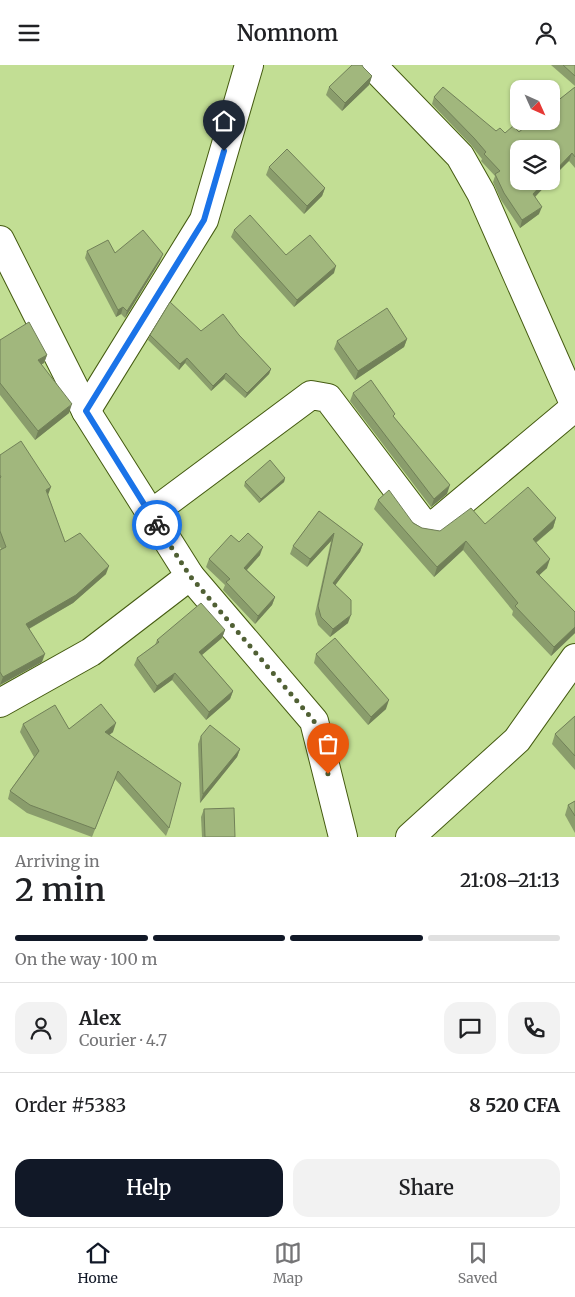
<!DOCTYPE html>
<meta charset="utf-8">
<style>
:root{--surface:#fff;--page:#f2f2f2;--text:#202124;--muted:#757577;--line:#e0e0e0;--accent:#111827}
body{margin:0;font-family:Merriweather,serif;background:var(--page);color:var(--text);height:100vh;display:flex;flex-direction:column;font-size:19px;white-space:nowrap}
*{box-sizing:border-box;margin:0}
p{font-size:16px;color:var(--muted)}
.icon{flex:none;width:28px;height:28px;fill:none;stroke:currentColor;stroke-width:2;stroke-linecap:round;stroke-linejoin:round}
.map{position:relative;height:772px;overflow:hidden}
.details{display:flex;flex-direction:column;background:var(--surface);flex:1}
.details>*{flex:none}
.needle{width:32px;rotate:135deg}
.controls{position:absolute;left:510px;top:15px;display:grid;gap:10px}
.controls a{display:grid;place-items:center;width:50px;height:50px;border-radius:10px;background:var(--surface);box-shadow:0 1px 4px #0004;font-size:25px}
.pin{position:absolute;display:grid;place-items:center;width:42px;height:42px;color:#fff;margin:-51px -21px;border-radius:50% 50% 50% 0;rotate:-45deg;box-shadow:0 0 5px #0007}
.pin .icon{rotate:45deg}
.courier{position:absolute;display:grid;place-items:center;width:50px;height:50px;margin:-25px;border:4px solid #1a73e8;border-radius:50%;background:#fff;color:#222;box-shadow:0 1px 6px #0007}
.head em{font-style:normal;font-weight:600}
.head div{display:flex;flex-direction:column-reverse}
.head{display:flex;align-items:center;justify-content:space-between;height:85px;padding:0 15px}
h1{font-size:32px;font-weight:600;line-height:38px}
.bar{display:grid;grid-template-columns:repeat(4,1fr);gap:8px 5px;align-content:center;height:60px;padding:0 15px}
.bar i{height:6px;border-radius:4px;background:var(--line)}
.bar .selected{background:var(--accent)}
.bar p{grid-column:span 4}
.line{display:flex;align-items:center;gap:12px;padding:0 15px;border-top:1px solid var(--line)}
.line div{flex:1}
.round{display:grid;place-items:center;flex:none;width:52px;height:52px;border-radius:15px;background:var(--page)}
.action{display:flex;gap:10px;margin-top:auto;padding:10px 15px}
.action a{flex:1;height:58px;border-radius:15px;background:var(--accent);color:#fff;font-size:20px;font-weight:600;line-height:58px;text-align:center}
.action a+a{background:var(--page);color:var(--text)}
header{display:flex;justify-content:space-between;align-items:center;height:65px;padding:0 15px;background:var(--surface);font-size:22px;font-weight:600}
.tabs{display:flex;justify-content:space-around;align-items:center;height:70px;border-top:1px solid var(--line);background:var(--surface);font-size:14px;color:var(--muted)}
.tabs a{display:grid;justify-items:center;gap:2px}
.tabs .selected{color:var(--accent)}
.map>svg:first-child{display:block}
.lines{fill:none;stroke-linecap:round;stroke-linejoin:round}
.minor-casing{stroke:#455b11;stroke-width:30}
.minor{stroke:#fff;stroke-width:28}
.wall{fill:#8a9d6c}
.shaded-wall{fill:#718058}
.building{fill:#a1b77d;stroke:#718058}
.done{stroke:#506034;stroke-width:5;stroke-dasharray:0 9}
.route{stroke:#1a73e8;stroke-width:6}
</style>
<header><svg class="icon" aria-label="menu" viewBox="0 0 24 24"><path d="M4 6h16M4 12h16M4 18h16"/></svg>Nomnom<svg class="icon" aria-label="person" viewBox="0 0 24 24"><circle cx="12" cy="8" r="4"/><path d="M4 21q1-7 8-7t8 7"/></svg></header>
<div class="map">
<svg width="575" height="772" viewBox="0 0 575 772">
<rect width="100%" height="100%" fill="#c2de94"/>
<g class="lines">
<defs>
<g id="minor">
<path d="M372,0l88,91 21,37 94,213"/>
<path d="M0,175l86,171 104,165 124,145 29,116"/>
<path d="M86,346l118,-191 45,-155"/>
<path d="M151,449l160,-119 17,3 94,124 12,3 141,-118"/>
<path d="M0,638l91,-51 99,-76"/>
<path d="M410,772l107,-97 58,-82"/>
</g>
</defs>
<!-- minor casing -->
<use href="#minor" class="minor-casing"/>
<!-- minor -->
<use href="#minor" class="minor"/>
</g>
<!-- wall -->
<g class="wall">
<path d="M551,0h24v21z"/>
<path d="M363,2l9,9 -3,9 -27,26 -16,-16 3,-8z"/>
<path d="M575,22v81l-6,-7 -50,20h31l-15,16 4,17 -19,14 -19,-28 -8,-18 2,-6 -14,-15 1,-2 -11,-14 -39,-41 2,-7 62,34 9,2 14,-1z"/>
<path d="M269,102l56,21 -3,8 -18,18 -38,-39z"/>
<path d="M234,165l52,25 48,18 -40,34 -63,-70z"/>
<path d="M87,186l28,2 45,8 -35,57 -4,-4 -5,3 -31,-59z"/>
<path d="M201,266l38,4 32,34 -2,5 -24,24 -21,-19 -13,12 -26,-28 -6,7 -31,-30 2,-5z"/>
<path d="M407,274l-3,8 -49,33 -21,-31 3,-8z"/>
<path d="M0,275l47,15 -3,8 -3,1 28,49 -34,27 -35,-45z"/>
<path d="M353,328l41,24 53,77 -16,13 -81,-106z"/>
<path d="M0,390l48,40 17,47 41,32 -33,29 -44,26 13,33 -42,23v-135l1,-1 -1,-2z"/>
<path d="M285,413l-1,4 -25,21 -15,-17 1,-4z"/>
<path d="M378,435l44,28 18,3 45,-7 71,-6 -3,10 -17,15 11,25 -8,7 36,37v21l-24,23 -39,-41 1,-4 -50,-61 -29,27 -60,-68z"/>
<path d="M319,446l44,33 -3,8 -25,33 13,38 -18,14 -12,-12 -3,-11 16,-73 -24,26 -17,-13 3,-8z"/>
<path d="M239,477l21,13 -13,15 28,27 -3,8 -17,19 -32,-34 2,-5 -19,-18 3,-8z"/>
<path d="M225,565l-3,8 -20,17 31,36 -3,8 -24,21 -34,-40 -18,13 -20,-28 3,-7 18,-13 2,-5z"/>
<path d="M316,589l70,55 -18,16 -54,-62z"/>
<path d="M575,651v54l-23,-26 3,-10z"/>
<path d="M23,659l46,5 44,3 -4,3 60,93 -3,8 -51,-57 -23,58 -65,-24 -19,-14 2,-8 24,-34 -14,-25z"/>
<path d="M201,671l39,13 -3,8 -37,46 -2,-59z"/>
<path d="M575,736v32l-10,-18 3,-10z"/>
<path d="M204,744l31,28h-33l-1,-20z"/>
</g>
<!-- shaded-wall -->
<g class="shaded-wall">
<path d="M372,11l-3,9 -27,26 3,-8z"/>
<path d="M572,88l-3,8 -18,18v-4z"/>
<path d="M545,116h5l-20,21 3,-8z"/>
<path d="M325,123l-3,8 -18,18 3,-8z"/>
<path d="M542,142l-3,7 -19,14 2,-8z"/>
<path d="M163,189l-3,7 -35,57 2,-7z"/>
<path d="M336,201l-2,7 -40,34 3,-7z"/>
<path d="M123,242l-2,7 -5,3 2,-7z"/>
<path d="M407,274l-3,8 -49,33 3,-9z"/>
<path d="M47,290l-3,8 -9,5 3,-8z"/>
<path d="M187,293l-2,5 -6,7 1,-6z"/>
<path d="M271,304l-2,5 -24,24 2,-5z"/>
<path d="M226,308l-2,6 -13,12 2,-5z"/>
<path d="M72,339l-3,9 -34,27 3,-9z"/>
<path d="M285,413l-1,4 -25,21 2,-4z"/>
<path d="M450,420l-3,9 -16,13 3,-8z"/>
<path d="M51,422l-3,8 -2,-5z"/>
<path d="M556,453l-3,10 -24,20 4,-9z"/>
<path d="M334,468l-3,8 -24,26 3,-8z"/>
<path d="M466,476l-3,9 -29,27 3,-10z"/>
<path d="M363,479l-3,8 -29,39 2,-8z"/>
<path d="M263,482l-3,8 -19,21 3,-8z"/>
<path d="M550,494l-3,9 -14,13 3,-9z"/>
<path d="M109,501l-3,8 -33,29 -50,29 3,-8z"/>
<path d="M275,532l-3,8 -17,19 3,-8z"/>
<path d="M351,550l-3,8 -18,14 3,-8z"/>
<path d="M575,562v6l-24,23 3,-9z"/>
<path d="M225,565l-3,8 -25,21 2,-7z"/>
<path d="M45,589l-3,8 -42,23 3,-8z"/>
<path d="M175,608l-3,7 -18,13 3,-7z"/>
<path d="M233,626l-3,8 -24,21 3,-8z"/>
<path d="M389,635l-3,9 -18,16 3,-8z"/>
<path d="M116,658l-3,9 -11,9 3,-9z"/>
<path d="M240,684l-3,8 -37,46 3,-9z"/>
</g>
<!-- building -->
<g class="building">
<path d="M352,0h10l1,2 9,9 -27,27 -16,-16z"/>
<path d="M563,0h12v11z"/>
<path d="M443,22l53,44 4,-3 5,5 8,-7 6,6 13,-11h19v-15l24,-19v70l-3,-4 -21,22v-26h-32v32h26l-12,13 9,13 -20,13 -18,-27 -9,-19 5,-3 -16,-17 2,-2 -12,-14 -40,-41z"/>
<path d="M287,84l38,39 -18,18 -38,-39z"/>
<path d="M250,150l36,40 24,-20 26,31 -39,34 -63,-70z"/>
<path d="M143,165l20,24 -36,57 -4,-4 -5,3 -31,-59 21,-11 7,13z"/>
<path d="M170,237l31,29 22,-17 16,21 32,34 -24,24 -21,-20 -13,13 -26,-28 -7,6 -30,-29z"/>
<path d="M387,243l20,31 -49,32 -21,-30z"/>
<path d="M29,257l18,33 -9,5 34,44 -34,27 -38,-48v-43z"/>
<path d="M371,315l24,34 -2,2 57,69 -16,14 -81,-106z"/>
<path d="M21,376l30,46 -5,3 19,52 15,-9 29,33 -33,29 -50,29 19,30 -42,23 -3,-5v-122l6,-3 -6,-16v-53l1,-1 -1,-2v-20z"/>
<path d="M270,395l15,18 -24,21 -16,-17z"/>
<path d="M528,422l28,31 -23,21 17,20 -14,13 39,40v15l-21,20 -39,-41 3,-3 -52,-62 -29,26 -59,-67 11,-10 24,33 9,5 18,3 31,-23 14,16z"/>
<path d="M319,446l44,33 -30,39 18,17v15l-18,14 -12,-12 -3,-11 16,-73 -24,26 -17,-13z"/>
<path d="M248,468l15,14 -19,21 31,29 -17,19 -32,-34 4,-3 -21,-20 22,-24 8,7z"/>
<path d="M201,538l24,27 -26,22 34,39 -24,21 -34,-39 -18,13 -20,-28 22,-16 -2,-2z"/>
<path d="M335,573l54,62 -18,17 -55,-63z"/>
<path d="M101,639l15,19 -11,9 76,51 -12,45 -51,-57 -23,58 -65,-24 -20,-14 29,-40 -16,-27 32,-19 14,24z"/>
<path d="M575,651v40l-20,-22z"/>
<path d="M210,660l30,24 -37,45 -2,-58z"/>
<path d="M575,736v15l-7,-11z"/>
<path d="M234,743l1,29h-30l-1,-28z"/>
</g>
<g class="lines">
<!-- done -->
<path class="done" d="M157,460l33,51 124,145 14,53"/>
<!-- route -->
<path class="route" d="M157,460l-71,-114 118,-191 20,-69"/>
</g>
</svg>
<div class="controls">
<a><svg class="needle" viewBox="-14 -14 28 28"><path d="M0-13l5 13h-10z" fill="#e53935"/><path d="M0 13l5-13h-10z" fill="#757577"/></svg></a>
<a><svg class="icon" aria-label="layers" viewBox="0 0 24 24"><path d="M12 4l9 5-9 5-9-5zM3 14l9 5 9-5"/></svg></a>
</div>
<div class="pin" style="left:328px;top:709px;background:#ea580c"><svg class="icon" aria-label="bag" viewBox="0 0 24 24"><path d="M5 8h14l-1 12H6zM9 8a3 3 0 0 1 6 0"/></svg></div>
<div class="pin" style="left:224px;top:86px;background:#1f2937"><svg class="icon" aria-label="home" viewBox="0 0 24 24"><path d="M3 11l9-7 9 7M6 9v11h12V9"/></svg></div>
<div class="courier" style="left:157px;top:460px"><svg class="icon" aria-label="bike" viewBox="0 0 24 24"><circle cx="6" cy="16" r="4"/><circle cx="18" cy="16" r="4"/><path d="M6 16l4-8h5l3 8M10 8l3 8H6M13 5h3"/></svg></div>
</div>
<section class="details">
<div class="head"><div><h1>2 min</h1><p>Arriving in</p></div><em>21:08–21:13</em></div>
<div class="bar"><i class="selected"></i><i class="selected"></i><i class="selected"></i><i></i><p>On the way · 100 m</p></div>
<div class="line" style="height:90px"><a class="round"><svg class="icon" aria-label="person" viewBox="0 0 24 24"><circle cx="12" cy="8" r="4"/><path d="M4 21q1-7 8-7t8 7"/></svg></a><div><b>Alex</b><p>Courier · 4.7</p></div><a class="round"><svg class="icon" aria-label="chat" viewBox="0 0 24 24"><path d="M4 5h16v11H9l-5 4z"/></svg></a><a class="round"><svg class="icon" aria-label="phone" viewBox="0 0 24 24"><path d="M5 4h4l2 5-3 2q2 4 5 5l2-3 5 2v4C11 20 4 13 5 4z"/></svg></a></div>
<div class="line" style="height:65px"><div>Order #5383</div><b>8 520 CFA</b></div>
<div class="action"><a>Help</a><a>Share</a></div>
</section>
<nav class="tabs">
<a class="selected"><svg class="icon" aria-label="home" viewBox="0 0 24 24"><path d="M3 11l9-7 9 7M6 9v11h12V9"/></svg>Home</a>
<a><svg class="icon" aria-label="map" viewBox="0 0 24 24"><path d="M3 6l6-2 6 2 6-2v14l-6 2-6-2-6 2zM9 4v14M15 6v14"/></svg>Map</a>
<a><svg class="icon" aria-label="saved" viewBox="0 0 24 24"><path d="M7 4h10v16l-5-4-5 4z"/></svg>Saved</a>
</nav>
